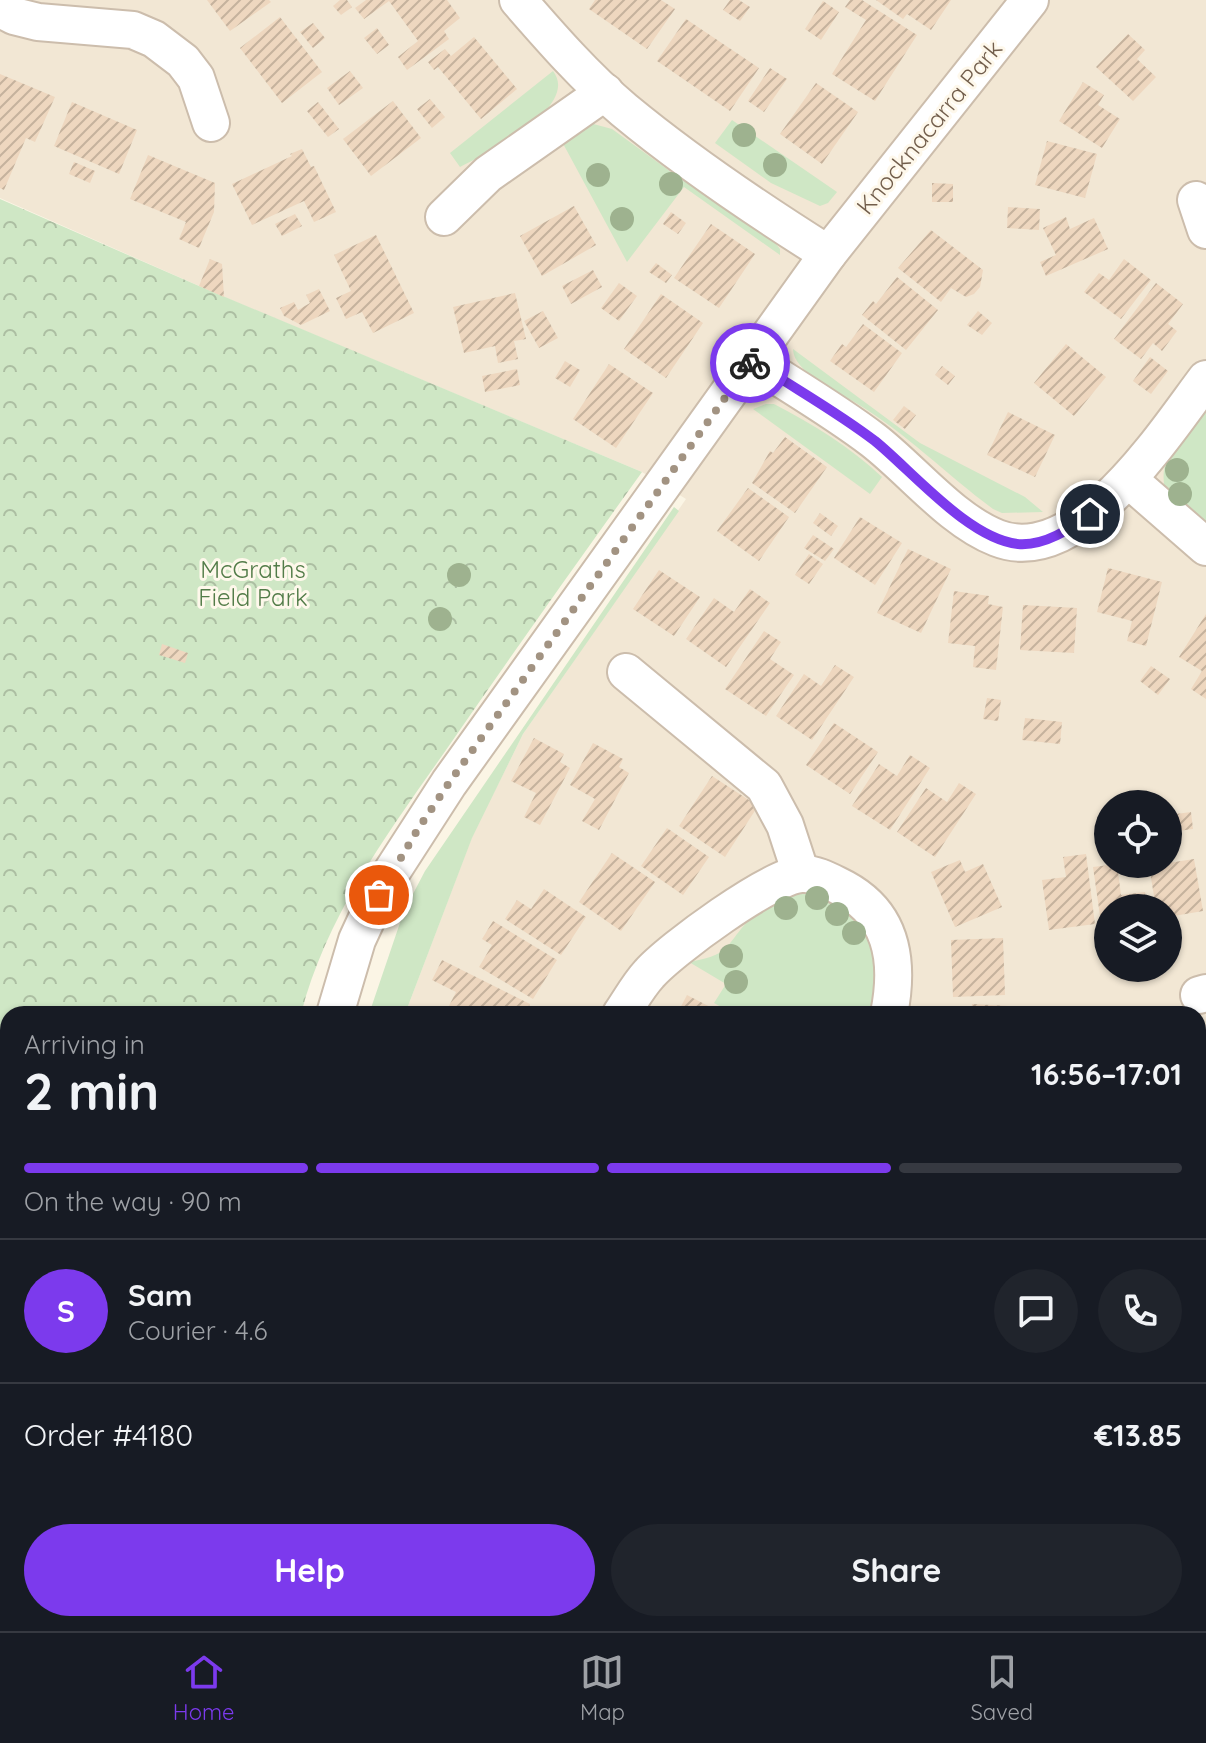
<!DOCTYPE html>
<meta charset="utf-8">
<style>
:root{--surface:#171b24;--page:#20242c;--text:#f1f3f6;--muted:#9ea1a6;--line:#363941;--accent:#7c3aed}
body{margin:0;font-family:Quicksand,sans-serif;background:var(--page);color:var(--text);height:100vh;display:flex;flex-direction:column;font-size:30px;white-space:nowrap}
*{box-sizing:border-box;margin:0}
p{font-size:26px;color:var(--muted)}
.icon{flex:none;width:44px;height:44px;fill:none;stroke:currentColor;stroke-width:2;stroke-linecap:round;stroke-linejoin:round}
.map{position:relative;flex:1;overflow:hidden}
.side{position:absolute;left:0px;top:1006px;width:1206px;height:626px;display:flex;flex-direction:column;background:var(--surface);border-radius:24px 24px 0 0;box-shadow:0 2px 6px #0004}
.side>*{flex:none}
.buttons{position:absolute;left:1094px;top:790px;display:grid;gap:16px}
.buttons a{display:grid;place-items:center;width:88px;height:88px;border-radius:50%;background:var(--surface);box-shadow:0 2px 6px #0004;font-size:40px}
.pin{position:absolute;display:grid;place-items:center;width:68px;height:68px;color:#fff;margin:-34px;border:4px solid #fff;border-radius:50%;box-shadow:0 2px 8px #0007}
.courier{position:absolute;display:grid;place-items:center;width:80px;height:80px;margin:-40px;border:6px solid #7c3aed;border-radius:50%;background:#fff;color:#222;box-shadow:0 2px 10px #0007}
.summary em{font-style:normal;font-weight:700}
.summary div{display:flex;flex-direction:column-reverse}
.summary{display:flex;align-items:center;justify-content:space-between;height:136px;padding:0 24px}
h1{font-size:52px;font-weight:700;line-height:60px}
.bar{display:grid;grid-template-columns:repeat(4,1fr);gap:12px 8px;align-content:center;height:96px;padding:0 24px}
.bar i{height:10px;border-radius:6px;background:var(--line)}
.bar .current{background:var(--accent)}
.bar p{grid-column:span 4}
.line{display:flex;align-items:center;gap:20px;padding:0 24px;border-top:2px solid var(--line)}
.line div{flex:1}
.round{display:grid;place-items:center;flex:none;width:84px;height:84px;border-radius:42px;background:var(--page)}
.action{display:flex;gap:16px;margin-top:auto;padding:16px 24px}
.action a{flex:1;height:92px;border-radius:48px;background:var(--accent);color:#fff;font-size:32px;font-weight:700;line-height:92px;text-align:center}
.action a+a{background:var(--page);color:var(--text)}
.tabs{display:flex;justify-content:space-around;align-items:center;height:112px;border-top:2px solid var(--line);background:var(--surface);font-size:22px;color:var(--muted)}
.tabs a{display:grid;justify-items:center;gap:4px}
.tabs .current{color:var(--accent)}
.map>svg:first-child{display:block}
.residential{fill:#f2e7d4;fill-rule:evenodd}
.green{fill:#cfe7c5}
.forest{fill:url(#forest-firs)}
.park{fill:url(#park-crowns)}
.building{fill:url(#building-hatch)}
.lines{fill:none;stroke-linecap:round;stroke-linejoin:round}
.minor-casing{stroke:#ccbdac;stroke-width:40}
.minor{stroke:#fff;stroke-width:36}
.tree{fill:#9eb28f}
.done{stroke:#a29382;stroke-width:8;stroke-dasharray:0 14.4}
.route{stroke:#7c3aed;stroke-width:10}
.labels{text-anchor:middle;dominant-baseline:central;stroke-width:6;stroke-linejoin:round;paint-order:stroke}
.street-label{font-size:24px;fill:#725e4c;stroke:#fef8eb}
.park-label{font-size:24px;fill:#527c48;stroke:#fef8eb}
</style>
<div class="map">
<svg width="1206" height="1631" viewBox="0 0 1206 1631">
<defs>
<pattern id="forest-firs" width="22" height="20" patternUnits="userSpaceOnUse" patternTransform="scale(2)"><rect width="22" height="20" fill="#cfe7c5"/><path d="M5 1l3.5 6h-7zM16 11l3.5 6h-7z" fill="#acbea2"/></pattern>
<pattern id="park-crowns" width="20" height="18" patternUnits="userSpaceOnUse" patternTransform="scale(2)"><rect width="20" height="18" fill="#cfe7c5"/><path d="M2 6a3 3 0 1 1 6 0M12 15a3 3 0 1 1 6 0" fill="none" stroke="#acbea2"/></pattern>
<pattern id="building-hatch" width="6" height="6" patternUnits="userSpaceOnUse" patternTransform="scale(2)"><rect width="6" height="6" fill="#eed7bf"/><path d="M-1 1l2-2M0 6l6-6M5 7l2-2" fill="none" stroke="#c5b29d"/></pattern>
</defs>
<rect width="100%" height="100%" fill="#fbf5e5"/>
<!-- residential -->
<g class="residential">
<path d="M0,0h1206v1246l-8,-1v-231h-793l67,-177 51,-103 163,-235 -44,-27 -418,-175 -224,-99zM1108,804h60v60h-60zM1108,908h60v60h-60z"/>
<path d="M1198,1314h8v170l-8,15z"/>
<path d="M8,1460v164h57l3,7h-68v-157z"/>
<path d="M282,1624h846l-4,7h-837v-5z"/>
</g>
<!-- green -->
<g class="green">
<path d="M553,71c28,36 -67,83 -93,96l-10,-14z"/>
<path d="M732,120l105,72 -9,11 -8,3 -49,-23 -56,-40z"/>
<path d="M586,122l26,7 66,48 91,58 11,14v6l-96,-68 -57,75 -67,-124z"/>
<path d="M793,349l127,94 105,54 18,15 -41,1 -9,-4c-47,-35 -87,-76 -137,-106 -18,-11 -63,-31 -63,-54z"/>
<path d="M1206,403v132c-11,-11 -30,-23 -37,-36 -19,-37 16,-70 37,-96z"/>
<path d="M766,404h8c39,20 76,43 108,73l-12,17 -117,-85z"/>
<path d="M674,507l5,4 -156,223 -51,104 -67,176h-36l35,-103 21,-40z"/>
<path d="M805,888l22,5 22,21 33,44 -3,56h-145l-20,-11 12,-19 -37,-22c44,-8 34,-15 61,-43 16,-16 34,-24 55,-31z"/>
<path d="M1198,1101l8,13v132l-8,-1z"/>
<path d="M1206,1484v147h-82l4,-7h70v-125z"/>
<path d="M717,1624h150l-5,7h-94l-37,-3 -1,3h-16z"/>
<path d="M904,1624h168l-11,7h-153z"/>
</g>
<!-- forest -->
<g class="forest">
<path d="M0,1167l8,1v292l-8,14z"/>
<path d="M65,1624h194v7h-191z"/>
</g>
<!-- park -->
<path class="park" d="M0,199l199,87 443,186c-66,92 -132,185 -196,278 -58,83 -119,164 -145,264h-293v86l-8,-2z"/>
<!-- building -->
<g class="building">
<path d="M207,0h62l2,2 -41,29z"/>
<path d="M340,0h7l5,7 -11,8 -8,-9z"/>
<path d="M366,0h81l13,18 -16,13 5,8 -42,31 -9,-13 20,-16 -29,-40 -25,18 -9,-11z"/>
<path d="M595,0h66l14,9 -28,40 -58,-40z"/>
<path d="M730,0h9l11,7 -10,14 -17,-11z"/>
<path d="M850,0h12l55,35 -42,66 -43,-27 34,-54 -21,-13z"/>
<path d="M876,0h75l-20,30 -24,-16 -4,5z"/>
<path d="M823,1l16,11 -18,28 -16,-11z"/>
<path d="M280,17l42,55 -40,31 -42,-55z"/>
<path d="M686,19l73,49 -29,43 -73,-50z"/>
<path d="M313,23l12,15 -12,10 -13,-16z"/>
<path d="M377,28l12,17 -12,9 -13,-16z"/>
<path d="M1128,34l17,16 -8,9 19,18 -23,24 -37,-34z"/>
<path d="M474,37l43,52 -36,30 -43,-52 -4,3 -6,-8 17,-13 6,7z"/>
<path d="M770,68l17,11 -23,33 -16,-11z"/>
<path d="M350,71l13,17 -24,17 -12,-17z"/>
<path d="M0,74l55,23 -20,45 -9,-4 -22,52 -4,-2z"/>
<path d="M1083,82l21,13 -6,10 22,14 -18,29 -43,-27z"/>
<path d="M816,83l42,29 -36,52 -42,-30z"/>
<path d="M430,99l15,18 -13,11 -15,-19z"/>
<path d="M393,101l28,37 -50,38 -28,-37z"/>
<path d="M72,102l65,28 -18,44 -65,-28z"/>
<path d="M318,102l21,27 -11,8 -21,-26z"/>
<path d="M1047,141l50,13 -12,44 -50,-13z"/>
<path d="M302,149l9,18 3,-1 22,46 -22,10 -10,-21 -52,24 -20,-41 60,-28 -2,-2z"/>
<path d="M148,155l67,28 -1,29 -15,36 -20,-9 7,-17 -56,-23z"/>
<path d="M74,162l21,9 -5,12 -21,-9z"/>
<path d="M932,183l21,1v18h-21z"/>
<path d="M574,206l22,39 -54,31 -22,-40z"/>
<path d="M1008,207l32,2 -1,21 -32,-2z"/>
<path d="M671,212l15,11 -8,11 -15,-10z"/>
<path d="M295,214l7,12 -20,10 -7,-12z"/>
<path d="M1066,217l4,12 24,-11 14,31 -62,27 -6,-14 16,-7 -13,-27z"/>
<path d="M711,224l44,30 -36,54 -45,-30z"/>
<path d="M931,230l52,40 -3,17 -6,7 -8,3 -15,-9 -10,14 -43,-34z"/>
<path d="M376,235l38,78 -41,20 -11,-21 -16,7 -10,-21 15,-7 -17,-36z"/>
<path d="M210,259l12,5 2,33 -25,-11z"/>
<path d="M1124,259l27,21 -30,39 -37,-27 15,-19 10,7z"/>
<path d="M656,263l16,12 -6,8 -17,-11z"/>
<path d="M593,270l9,17 -31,17 -9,-18z"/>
<path d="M897,277l41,33 -32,40 -44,-35 11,-14 3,3z"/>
<path d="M619,283l18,13 -18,25 -18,-13z"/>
<path d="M1156,283l27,21 -15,20 9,7 -15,20 -9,-8 -12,16 -27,-20z"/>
<path d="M319,289l11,22 -29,14 -17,-9 -4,-8 14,-6 4,8 12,-7 -4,-8z"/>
<path d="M515,293l11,46 -12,2 4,18 -20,4 -3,-17 -31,7 -11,-46z"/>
<path d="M661,294l42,29 -37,55 -42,-29z"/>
<path d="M543,311l15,27 -19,10 -15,-27z"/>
<path d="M978,311l14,12 -10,12 -15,-10z"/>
<path d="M863,324l39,29 -28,39 -44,-31 12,-17 4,3z"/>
<path d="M1066,344l40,33 -32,39 -40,-33z"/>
<path d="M1150,357l18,14 -17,23 -18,-13z"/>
<path d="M565,361l15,9 -10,17 -15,-9z"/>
<path d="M609,364l44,29 -37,55 -43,-29z"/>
<path d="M942,366l13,10 -7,9 -13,-10z"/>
<path d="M517,369l3,16 -35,7 -3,-16z"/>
<path d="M904,406l12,9 -11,14 -12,-9z"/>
<path d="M1008,412l47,23 -20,42 -48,-22z"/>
<path d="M785,437l42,30 -32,46 -43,-30 18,-32 3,2z"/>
<path d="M748,488l41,29 -30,44 -42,-30z"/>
<path d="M820,513l18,13 -7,10 -18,-13z"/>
<path d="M860,517l42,26 -27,42 -41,-27z"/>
<path d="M813,535l21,14 -9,12 -21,-13z"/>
<path d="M908,549l43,20 -30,64 -44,-20z"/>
<path d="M809,554l14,10 -14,20 -14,-9z"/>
<path d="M1108,568l54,14 -16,64 -19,-5 5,-20 -35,-9z"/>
<path d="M659,570l41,27 -26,39 -41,-27z"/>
<path d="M750,589l20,14 -44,64 -40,-28 28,-41 20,14z"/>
<path d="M954,591l35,5 -1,8 15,3 -7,63 -23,-3 2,-21 -27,-3z"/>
<path d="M1023,605l54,3 -3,45 -54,-3z"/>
<path d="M1206,614v85l-15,-10 11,-18 -23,-14z"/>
<path d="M764,631l17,11 -11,17 24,16 -28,41 -41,-27z"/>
<path d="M162,644l26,9 -3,10 -26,-8z"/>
<path d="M835,665l19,12 -42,63 -36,-24 28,-42 17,12z"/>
<path d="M1151,666l19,13 -12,16 -18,-14z"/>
<path d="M987,698l14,2 -3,21 -15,-2z"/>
<path d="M1025,718l37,4 -2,22 -38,-4z"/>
<path d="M834,723l44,29 -28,42 -44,-29z"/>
<path d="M534,738l30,16 -4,8 10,6 -30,57 -16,-8 12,-24 -25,-12z"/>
<path d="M593,743l30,16 -4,8 10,6 -30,57 -17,-9 13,-22 -25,-14z"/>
<path d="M910,755l20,13 -40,62 -38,-24 27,-42 18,12z"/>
<path d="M712,776l46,30 -33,51 -46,-31z"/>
<path d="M959,783l17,11 -41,63 -38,-25 29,-44 21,14z"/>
<path d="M1191,812l2,17 -15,2 -2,-17z"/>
<path d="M667,828l42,29 -26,38 -42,-29z"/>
<path d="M612,853l43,29 -34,49 -42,-29z"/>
<path d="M1086,854l9,70 -46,6 -7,-50 24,-3 -3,-20z"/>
<path d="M1194,859l9,52 -35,6v-9h-12l-7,-42z"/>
<path d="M960,860l5,12 18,-8 19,43 -47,20 -24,-55z"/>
<path d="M1117,864l4,31 24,-3 2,16h-39v42l-3,1 -12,-84z"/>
<path d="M544,889l42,28 -25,38 -56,-36 12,-19 14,9z"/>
<path d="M493,921l64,39 -24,39 -54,-32 13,-22 -10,-6z"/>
<path d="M1003,938l2,57 -52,2 -2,-57z"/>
<path d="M442,960l88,44 -4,10h-81l11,-22 -24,-12z"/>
<path d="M687,995l37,19h-47z"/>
<path d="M972,1004l73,4v6h-74z"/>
<rect x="1198" y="1368" width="8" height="45"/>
<path d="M0,1524l8,2v23l-8,-2z"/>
<path d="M317,1624h52l-1,7h-22z"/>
<path d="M385,1624l30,4v3h-31z"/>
<path d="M615,1624h50l2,1 -2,6h-33z"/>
</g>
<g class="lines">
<defs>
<g id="minor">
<path d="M518,0c33,38 67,77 106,110 64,53 134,100 204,144"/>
<path d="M0,9l14,7 24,6 95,8 21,9 29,22 13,17 15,45"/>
<path d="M1196,200l10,30"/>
<path d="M444,217l44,-43 117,-82"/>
<path d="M752,360c40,26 83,51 121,80 39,30 78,80 124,98 81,32 168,-105 209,-159"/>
<path d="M1128,479l78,68"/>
<path d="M626,672l138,114 21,39 16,49"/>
<path d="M1199,995l7,-2"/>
<path d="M335,1014l22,-74 12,-26 20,-38 60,-93 379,-529 202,-254"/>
<path d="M621,1014c9,-13 17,-28 28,-40 21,-24 123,-99 153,-100 11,-1 25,6 35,11 55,26 63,74 52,129"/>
<path d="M0,1126l8,1"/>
<path d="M1198,1277l8,1"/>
<path d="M37,1624l4,7"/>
<path d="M559,1631l1,-7"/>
<path d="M891,1631v-7"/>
<path d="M1092,1631l6,-7"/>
</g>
</defs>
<!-- minor casing -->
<use href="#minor" class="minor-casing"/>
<!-- minor -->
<use href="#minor" class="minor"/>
</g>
<!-- trees -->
<g class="tree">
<circle cx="744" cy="135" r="12"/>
<circle cx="775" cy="165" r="12"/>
<circle cx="598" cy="175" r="12"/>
<circle cx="671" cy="184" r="12"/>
<circle cx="622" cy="219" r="12"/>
<circle cx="1177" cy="470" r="12"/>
<circle cx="1180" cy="494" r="12"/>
<circle cx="459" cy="575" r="12"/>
<circle cx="440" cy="619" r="12"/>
<circle cx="817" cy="898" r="12"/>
<circle cx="786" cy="908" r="12"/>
<circle cx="837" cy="914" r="12"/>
<circle cx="854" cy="933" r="12"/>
<circle cx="731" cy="956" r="12"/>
<circle cx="736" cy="982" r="12"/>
</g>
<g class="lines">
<!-- done -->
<path class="done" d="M379,895l39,-66 31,-46 301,-420"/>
<!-- route -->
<path class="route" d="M750,363l2,-3c40,27 84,51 123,81 37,30 94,98 143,103 27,2 52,-15 72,-30"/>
</g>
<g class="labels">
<!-- street labels -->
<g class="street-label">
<text transform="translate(929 127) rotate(-51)">Knocknacarra Park</text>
</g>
<!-- park labels -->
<g class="park-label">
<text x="253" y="569">McGraths<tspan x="253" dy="28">Field Park</tspan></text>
</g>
</g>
</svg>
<div class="buttons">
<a><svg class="icon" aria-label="locate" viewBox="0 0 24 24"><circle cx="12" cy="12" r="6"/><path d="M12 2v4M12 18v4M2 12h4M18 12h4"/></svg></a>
<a><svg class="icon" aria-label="layers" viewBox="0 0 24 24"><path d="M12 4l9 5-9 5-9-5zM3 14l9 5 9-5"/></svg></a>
</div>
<div class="pin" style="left:379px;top:895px;background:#ea580c"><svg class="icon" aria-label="bag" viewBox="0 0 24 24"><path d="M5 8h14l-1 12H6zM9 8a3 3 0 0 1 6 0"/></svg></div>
<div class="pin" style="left:1090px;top:514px;background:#1f2937"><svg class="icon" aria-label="home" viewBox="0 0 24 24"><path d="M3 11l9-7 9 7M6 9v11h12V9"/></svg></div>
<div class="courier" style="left:750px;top:363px"><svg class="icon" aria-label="bike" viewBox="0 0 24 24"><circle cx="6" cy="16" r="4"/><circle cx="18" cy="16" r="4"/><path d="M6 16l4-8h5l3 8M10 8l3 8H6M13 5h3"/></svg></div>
<section class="side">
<div class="summary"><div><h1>2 min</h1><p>Arriving in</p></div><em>16:56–17:01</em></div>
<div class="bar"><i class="current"></i><i class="current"></i><i class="current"></i><i></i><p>On the way · 90 m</p></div>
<div class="line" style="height:144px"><b class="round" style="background:var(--accent);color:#fff">S</b><div><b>Sam</b><p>Courier · 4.6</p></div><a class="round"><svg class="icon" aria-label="chat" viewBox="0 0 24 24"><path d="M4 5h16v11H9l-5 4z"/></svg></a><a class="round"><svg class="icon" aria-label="phone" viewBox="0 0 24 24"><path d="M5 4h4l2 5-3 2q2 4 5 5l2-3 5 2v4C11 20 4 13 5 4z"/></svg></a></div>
<div class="line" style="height:104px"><div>Order #4180</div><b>€13.85</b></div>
<div class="action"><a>Help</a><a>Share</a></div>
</section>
</div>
<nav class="tabs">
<a class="current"><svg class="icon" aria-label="home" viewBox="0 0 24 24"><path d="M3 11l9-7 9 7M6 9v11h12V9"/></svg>Home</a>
<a><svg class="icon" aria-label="map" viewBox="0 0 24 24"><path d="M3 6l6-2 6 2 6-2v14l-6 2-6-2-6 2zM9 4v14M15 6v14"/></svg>Map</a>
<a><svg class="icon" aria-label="saved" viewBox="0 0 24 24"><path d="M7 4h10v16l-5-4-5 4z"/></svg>Saved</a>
</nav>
